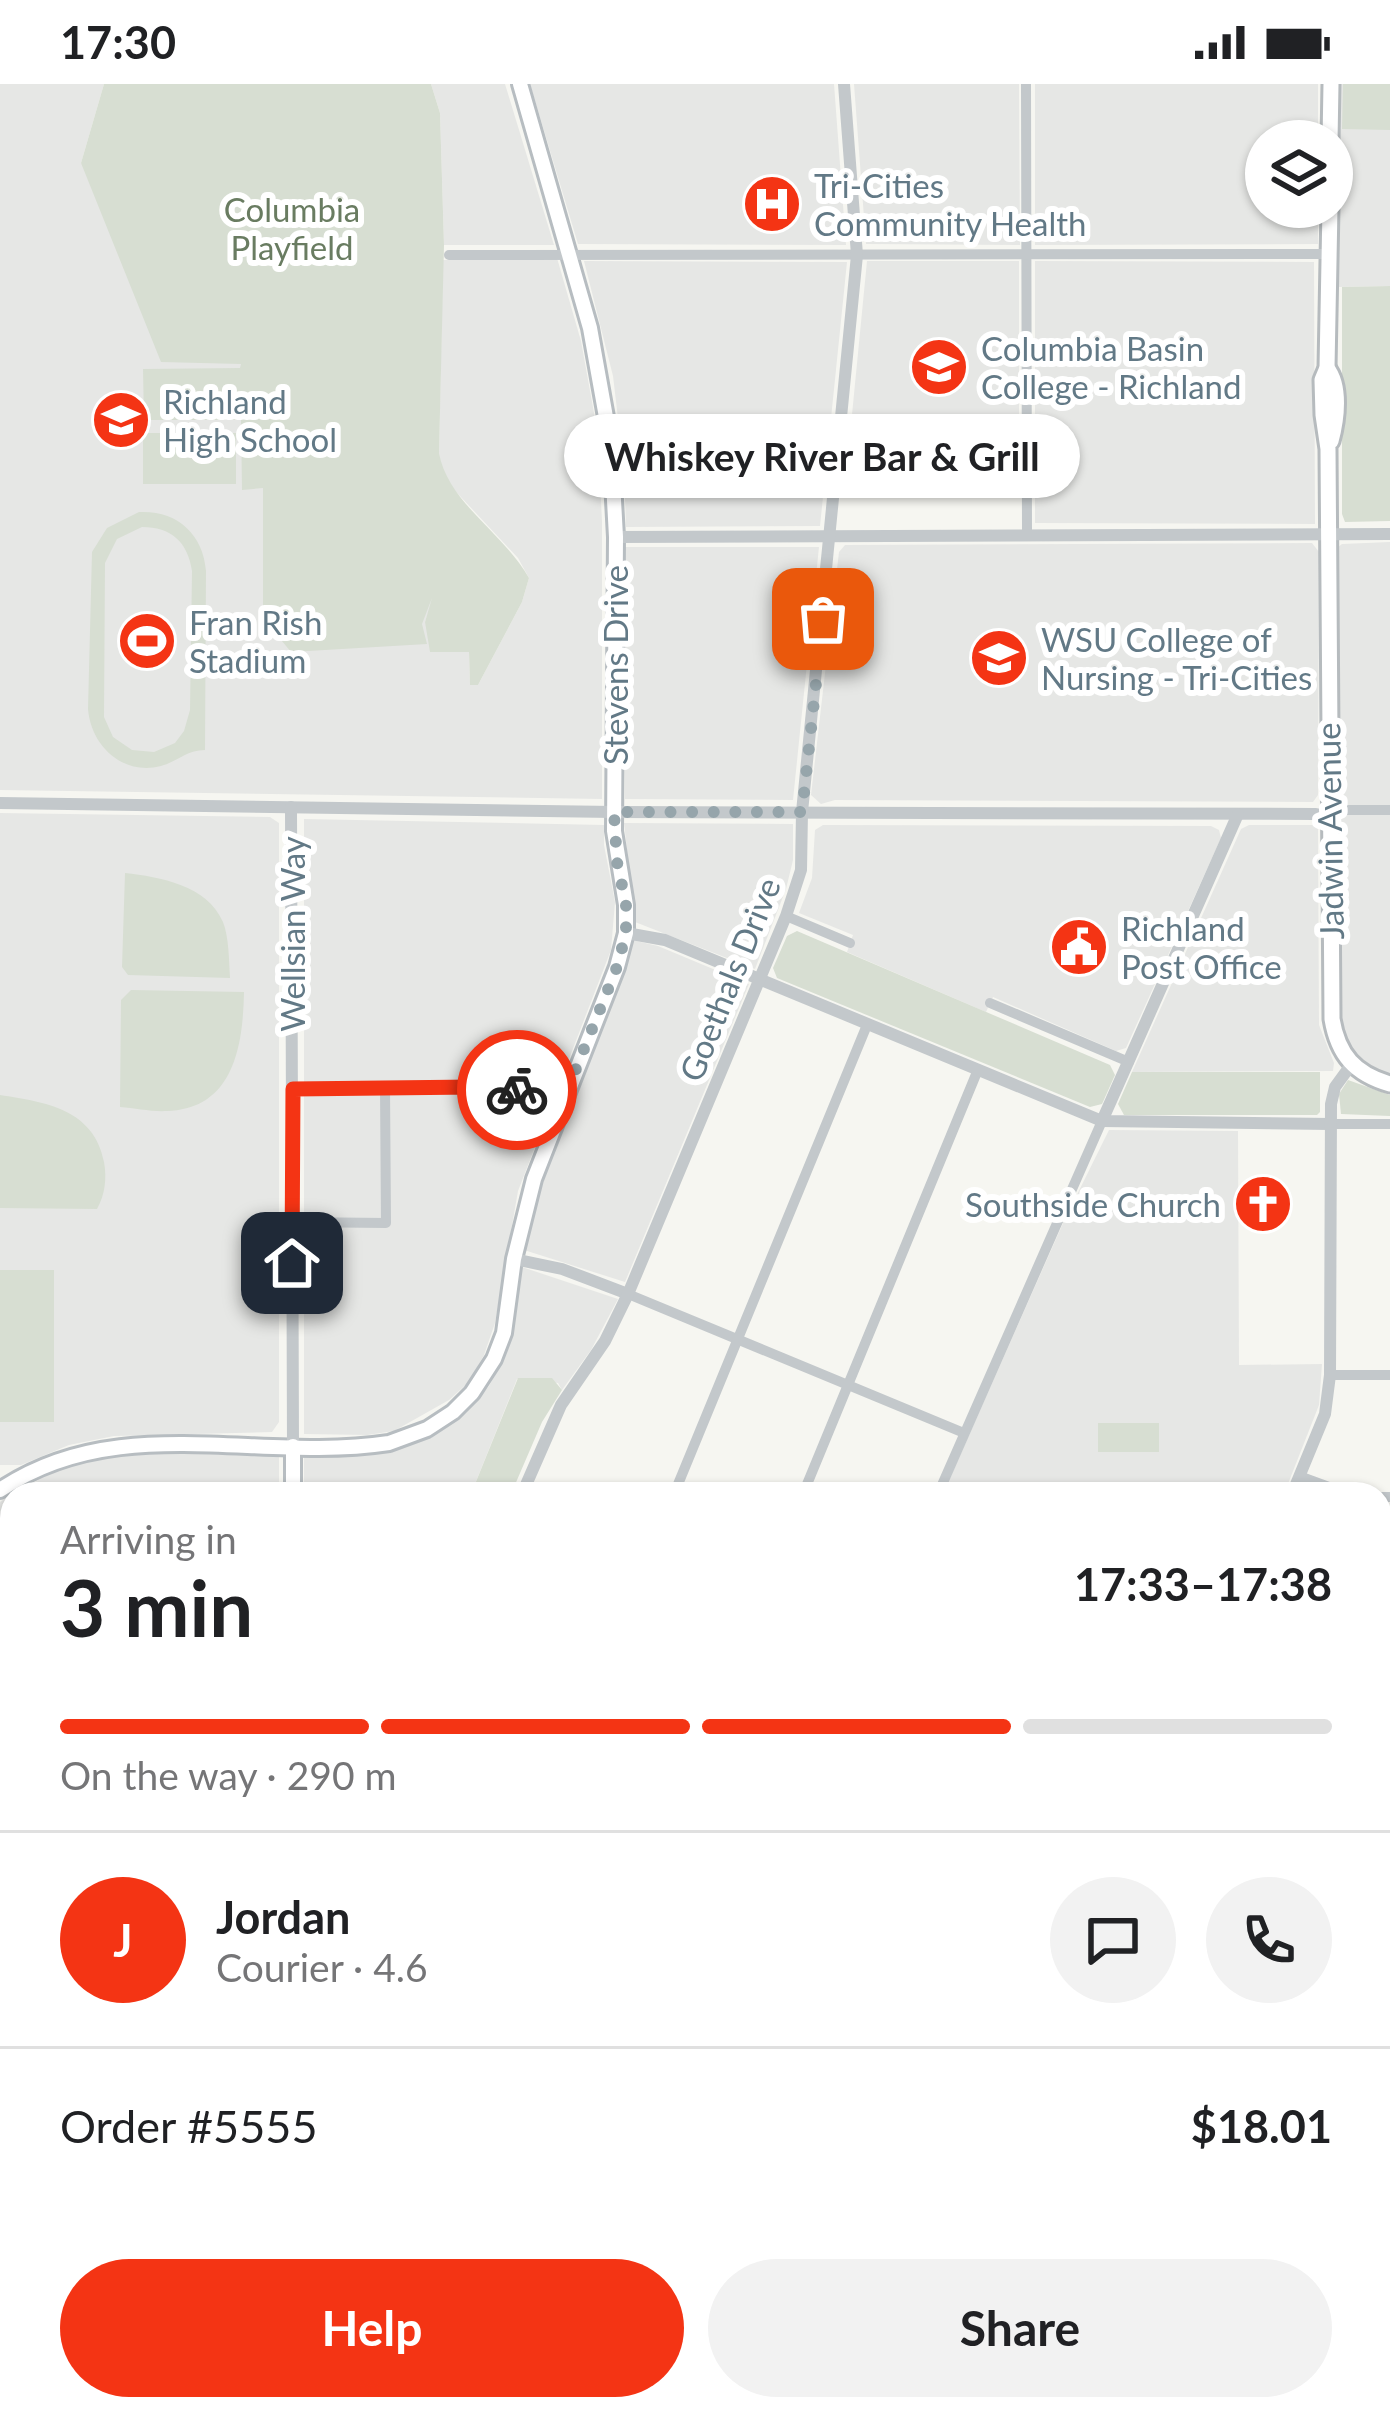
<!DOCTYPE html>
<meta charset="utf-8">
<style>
:root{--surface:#fff;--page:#f2f2f2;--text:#202124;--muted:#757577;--line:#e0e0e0;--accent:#f43414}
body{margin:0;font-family:Lato,sans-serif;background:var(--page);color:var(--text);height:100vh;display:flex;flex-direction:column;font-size:45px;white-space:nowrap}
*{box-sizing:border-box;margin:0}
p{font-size:39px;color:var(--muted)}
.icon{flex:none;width:66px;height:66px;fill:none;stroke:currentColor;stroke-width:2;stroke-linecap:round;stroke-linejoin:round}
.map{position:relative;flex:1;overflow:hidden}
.side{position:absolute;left:0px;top:1398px;width:1392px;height:939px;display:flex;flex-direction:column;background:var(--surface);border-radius:36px 36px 0 0;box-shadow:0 3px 9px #0004}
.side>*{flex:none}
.fabs{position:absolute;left:1245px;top:36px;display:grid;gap:24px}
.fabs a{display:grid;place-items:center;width:108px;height:108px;border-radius:50%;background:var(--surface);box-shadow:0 3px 9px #0004;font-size:60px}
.pin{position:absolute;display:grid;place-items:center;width:102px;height:102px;color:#fff;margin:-51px;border-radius:24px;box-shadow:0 6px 18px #0006}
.courier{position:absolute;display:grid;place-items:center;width:120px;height:120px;margin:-60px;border:9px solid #f43414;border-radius:50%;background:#fff;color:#222;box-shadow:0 3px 15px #0007}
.bubble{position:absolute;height:84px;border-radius:42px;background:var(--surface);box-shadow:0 3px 9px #0004;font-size:39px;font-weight:700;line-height:84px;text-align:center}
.head em{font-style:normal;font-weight:700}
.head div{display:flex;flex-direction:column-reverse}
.head{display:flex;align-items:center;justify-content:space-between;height:204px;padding:0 60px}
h1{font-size:78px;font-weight:700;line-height:90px}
.bar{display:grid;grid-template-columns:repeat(4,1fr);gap:18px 12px;align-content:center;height:144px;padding:0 60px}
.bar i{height:15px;border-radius:9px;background:var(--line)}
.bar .selected{background:var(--accent)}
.bar p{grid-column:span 4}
.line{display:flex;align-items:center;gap:30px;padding:0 60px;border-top:3px solid var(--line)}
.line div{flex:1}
.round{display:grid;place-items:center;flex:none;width:126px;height:126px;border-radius:63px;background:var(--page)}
.primary-button{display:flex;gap:24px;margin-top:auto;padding:24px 60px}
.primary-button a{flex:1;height:138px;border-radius:72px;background:var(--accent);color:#fff;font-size:48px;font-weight:700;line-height:138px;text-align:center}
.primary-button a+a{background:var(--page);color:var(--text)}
.status{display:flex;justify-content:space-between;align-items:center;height:84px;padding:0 60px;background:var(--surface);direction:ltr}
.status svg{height:33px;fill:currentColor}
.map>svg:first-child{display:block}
.built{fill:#e6e7e5}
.green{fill:#d7ded2;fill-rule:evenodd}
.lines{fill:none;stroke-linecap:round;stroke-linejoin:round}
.secondary-casing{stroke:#b7bdc1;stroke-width:20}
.primary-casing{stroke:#b6bbbe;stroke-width:21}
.minor{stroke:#c3c8cb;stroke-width:10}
.tertiary{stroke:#c3c8cb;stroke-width:12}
.secondary{stroke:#fff;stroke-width:14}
.primary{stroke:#fff;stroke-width:15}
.done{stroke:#96a5ab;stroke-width:12;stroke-dasharray:0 21.6}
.route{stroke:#f43414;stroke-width:15}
.labels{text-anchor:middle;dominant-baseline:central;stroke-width:12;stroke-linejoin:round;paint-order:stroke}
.poi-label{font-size:33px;fill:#627986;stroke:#fff;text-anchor:start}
.park-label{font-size:33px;fill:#697c61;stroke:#fff}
.street-label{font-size:33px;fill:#627986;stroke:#fff}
</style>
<div class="status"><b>17:30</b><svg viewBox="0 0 49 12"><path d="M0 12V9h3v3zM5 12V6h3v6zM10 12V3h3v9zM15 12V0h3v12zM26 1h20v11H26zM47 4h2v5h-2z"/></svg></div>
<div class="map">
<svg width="1390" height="2335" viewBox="0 0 1390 2335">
<rect width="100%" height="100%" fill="#f6f6f1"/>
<!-- built -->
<g class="built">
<path d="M0,0h104l-23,79 160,201 50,120 35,-7 17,5 41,20 28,28 24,59 -11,33 44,30 1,32 8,1 44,-83 7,-24 -11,-20 -75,-80 -4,-25 4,-193 114,-2 24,83 17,94 4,87v277l-602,-9z"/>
<path d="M431,0h74l49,161h-110l-4,-132z"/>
<path d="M530,0h304l12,161 -268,-1z"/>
<path d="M854,0h165l1,161 -154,-1z"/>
<path d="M1035,0h283v57h-52v66h52v37l-283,1z"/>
<path d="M1340,0h50v202l-51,1z"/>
<path d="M584,177l263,1 -27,264 -194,1 -2,-58 -11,-93z"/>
<path d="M867,177h152v174h-169z"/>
<path d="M1035,177l279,1 1,262 -280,-1z"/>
<path d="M1390,458v534l-25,-9 -17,-18 -10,-32 -1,-469 5,-4z"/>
<path d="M1312,459l7,9 -1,243 -5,7 -478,-2 -14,4 -10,-9 28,-243 6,-7z"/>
<path d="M625,463h194l-26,253 -168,-1z"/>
<path d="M0,729l270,4 9,6v599l-7,10 -158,4 -45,9 -48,20h-21z"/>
<path d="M304,735l300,6v20l11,57 -4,48 -93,241 -23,132 -11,32 -15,27 -20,18 -55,31 -27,4 -63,-1z"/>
<path d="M624,739l169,1v36l-7,29 -31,80 -120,-47z"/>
<path d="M823,741l388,1 8,4 2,8 -95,210 -10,3 -123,-54 -7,15 -139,-60 6,-17 -54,-22 13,-35 3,-48z"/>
<path d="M1249,741h63l6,4 1,196 15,38 -1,8 -201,1 109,-243z"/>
<path d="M632,856l26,6 91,38 -124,298 -101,-32 27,-96 77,-194z"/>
<path d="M1109,1046l129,1 1,234 83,-1 -3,41 -35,89h-341l121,-273z"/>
<path d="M522,1183l96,32 -27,51 -29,40 -4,-7 -41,-4 -46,115h-167v-41l60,1 42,-7 32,-14 28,-20 23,-27 14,-25 10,-32z"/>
<path d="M137,1369h142v41h-266l47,-26 44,-11z"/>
<path d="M12,1410v123l-12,-33v-82z"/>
<path d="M37,2325h242v10h-236z"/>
<path d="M303,2325h147l1,10h-148z"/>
</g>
<!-- green -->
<g class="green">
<path d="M104,0h327l9,29 4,132 -5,208c9,50 65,80 90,125l-7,24 -44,83h-8l-1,-33h-39l-5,-30 7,-24 -10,26 5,20 -136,8 -28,-34v-130l-21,2 -1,-70h-97l-1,-51 97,-1 1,-4 -80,-2 -80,-199z"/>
<path d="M1343,0h47v46l-48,-1z"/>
<path d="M1390,202v235l-45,1 -3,-8v-227z"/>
<rect x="143" y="349" width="93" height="51"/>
<path d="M139,428c37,-2 64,21 67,59l-1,179c-19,0 -26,11 -44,16 -38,10 -70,-20 -73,-57l4,-157 15,-24zM142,443c29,0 46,15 50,44l-2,139 -6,21 -9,12 -21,9 -22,-2 -19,-13 -9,-20 1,-154 12,-24z"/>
<path d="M125,789c35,4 82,12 98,49 6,15 6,39 7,56l-102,-3 -6,-8z"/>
<path d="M797,847l313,134 5,10 -13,29 -12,3 -313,-129 -4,-10 14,-32z"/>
<path d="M131,906l113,2c-1,53 -10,117 -77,119 -15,1 -32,-3 -47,-4l1,-107z"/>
<path d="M1132,988h188v40l-3,3h-193l-6,-11z"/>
<path d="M1348,996l42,15v21l-49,-2 -2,-20z"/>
<path d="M0,1011c45,7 94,14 104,67 3,16 1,33 -7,47l-97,-1z"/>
<rect x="0" y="1186" width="54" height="152"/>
<path d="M518,1294h34l10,12 -20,32 -31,72h-40z"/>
<rect x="1098" y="1339" width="61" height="29"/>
<path d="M0,2273l12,52h8l6,10h-26z"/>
</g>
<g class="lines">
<defs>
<g id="secondary">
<path d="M293,1362v48"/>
<path d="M0,1406c118,-80 258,-27 389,-47l38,-14 26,-17 19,-19 22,-34 10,-26 10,-74 20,-80 83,-212 9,-34v-28l-12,-74 2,-294 -5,-92 -21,-117 -70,-244"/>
<path d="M293,2325v10"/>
</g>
<g id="primary">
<path d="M1330,57l1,-57"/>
<path d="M1330,123l-3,161 -5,12 1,35 5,34 4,570c6,36 23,55 58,65"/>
<path d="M1327,284c14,18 10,51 4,73"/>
</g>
</defs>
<!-- secondary casing -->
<use href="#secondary" class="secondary-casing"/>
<!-- primary casing -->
<use href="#primary" class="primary-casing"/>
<!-- minor -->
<g class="minor">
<path d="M1026,0l1,451"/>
<path d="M449,171l880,-1"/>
<path d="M1328,726h62"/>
<path d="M786,832l64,27"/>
<path d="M990,919l139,59"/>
<path d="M293,1005l205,-1 63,18"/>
<path d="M1331,1040h59"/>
<path d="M292,1138l94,1 -1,-135"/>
<path d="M628,1210l336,139"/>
<path d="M1330,1291h60"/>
<path d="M1299,1392l49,18"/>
<path d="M674,1410l193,-469"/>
<path d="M803,1410l174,-422"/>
<path d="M938,1410l164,-373"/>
<path d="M1380,1413h10"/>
<path d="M0,1521l8,52v694l4,25"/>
<path d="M1380,1624h10"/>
<path d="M1380,2303h10"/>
<path d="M29,2325l6,10"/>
<path d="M621,2325v10"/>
<path d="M857,2325v10"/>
<path d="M976,2325v10"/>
<path d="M1133,2325v10"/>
<path d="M1253,2325v10"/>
<path d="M1346,2325v10"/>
</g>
<!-- tertiary -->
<g class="tertiary">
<path d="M616,453l774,-3"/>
<path d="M0,719l614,9 702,2 13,3"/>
<path d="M291,723l2,639"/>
<path d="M626,849l39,7 437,181 229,3"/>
<path d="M1102,1037l136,-307"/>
<path d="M514,1175l48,10 66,25"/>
<path d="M522,1410l39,-89 44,-64 23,-47 158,-378 15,-46 1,-58 55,-557 -13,-171"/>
<path d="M1292,1410l33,-80 5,-39 1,-271 4,-17 16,-22"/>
<path d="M1380,1963h10"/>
<path d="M501,2325l3,10"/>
</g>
<!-- secondary -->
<use href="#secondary" class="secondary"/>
<!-- primary -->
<use href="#primary" class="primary"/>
</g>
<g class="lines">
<!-- done -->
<path class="done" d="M517,1006l44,16 56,-139 9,-34v-29l-9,-42 -3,-50h188l21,-193"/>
<!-- route -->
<path class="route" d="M292,1179l1,-174 181,-2 43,3"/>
</g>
<!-- icons -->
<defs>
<symbol id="hospital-disc" viewBox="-11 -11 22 22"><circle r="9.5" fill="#f43414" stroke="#fff"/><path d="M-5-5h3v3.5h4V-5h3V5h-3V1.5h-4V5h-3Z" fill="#fff"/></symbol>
<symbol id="university-disc" viewBox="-11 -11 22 22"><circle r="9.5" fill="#f43414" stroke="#fff"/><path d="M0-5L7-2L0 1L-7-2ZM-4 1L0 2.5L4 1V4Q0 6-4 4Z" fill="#fff"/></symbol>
<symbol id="school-disc" viewBox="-11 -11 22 22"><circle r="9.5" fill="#f43414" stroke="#fff"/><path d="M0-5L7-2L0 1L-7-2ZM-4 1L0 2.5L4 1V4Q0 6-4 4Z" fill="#fff"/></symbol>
<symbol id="stadium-disc" viewBox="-11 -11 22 22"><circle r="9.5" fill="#f43414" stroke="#fff"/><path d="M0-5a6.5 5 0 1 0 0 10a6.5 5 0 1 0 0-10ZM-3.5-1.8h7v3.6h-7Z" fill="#fff"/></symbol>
<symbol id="civic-disc" viewBox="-11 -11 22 22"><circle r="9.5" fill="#f43414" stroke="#fff"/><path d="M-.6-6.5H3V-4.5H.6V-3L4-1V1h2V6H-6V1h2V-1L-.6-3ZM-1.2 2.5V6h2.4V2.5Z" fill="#fff"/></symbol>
<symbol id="church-disc" viewBox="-11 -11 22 22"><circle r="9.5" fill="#f43414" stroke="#fff"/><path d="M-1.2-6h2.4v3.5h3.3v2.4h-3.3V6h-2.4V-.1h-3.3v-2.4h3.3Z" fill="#fff"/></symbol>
</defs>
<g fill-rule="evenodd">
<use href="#hospital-disc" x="739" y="87" width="66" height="66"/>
<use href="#university-disc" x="906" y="250" width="66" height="66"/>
<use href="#school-disc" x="88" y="303" width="66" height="66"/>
<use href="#stadium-disc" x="114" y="524" width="66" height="66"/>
<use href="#university-disc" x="966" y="541" width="66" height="66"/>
<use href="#civic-disc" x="1046" y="830" width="66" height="66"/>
<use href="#church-disc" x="1230" y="1087" width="66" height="66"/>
</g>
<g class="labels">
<!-- poi labels -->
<g class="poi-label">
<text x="814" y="101">Tri-Cities<tspan x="814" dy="38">Community Health</tspan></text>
<text x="981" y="264">Columbia Basin<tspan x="981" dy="38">College - Richland</tspan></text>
<text x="163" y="317">Richland<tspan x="163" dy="38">High School</tspan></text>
<text x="189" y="538">Fran Rish<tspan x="189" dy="38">Stadium</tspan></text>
<text x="1041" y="555">WSU College of<tspan x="1041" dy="38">Nursing - Tri-Cities</tspan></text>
<text x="1121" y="844">Richland<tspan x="1121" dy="38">Post Office</tspan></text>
<text x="1221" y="1120" text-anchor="end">Southside Church</text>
</g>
<!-- park labels -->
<g class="park-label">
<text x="292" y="125">Columbia<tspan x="292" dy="38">Playfield</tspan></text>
</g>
<!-- street labels -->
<g class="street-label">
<text transform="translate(615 581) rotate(-90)">Stevens Drive</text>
<text transform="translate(1329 747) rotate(-91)">Jadwin Avenue</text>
<text transform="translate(292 850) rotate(-90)">Wellsian Way</text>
<text transform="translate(729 895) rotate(-68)">Goethals Drive</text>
</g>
</g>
</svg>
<div class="fabs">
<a><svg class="icon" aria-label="layers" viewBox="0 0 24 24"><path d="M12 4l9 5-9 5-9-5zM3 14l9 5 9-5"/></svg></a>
</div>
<div class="pin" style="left:823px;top:535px;background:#ea580c"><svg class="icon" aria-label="bag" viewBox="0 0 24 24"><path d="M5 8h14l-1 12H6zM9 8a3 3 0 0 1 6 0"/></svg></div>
<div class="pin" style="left:292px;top:1179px;background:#1f2937"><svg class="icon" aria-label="home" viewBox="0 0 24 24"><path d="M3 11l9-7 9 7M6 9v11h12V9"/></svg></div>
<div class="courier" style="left:517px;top:1006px"><svg class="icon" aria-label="bike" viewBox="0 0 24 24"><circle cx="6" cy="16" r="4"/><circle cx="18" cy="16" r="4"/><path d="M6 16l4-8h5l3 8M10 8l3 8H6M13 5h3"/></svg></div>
<div class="bubble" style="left:564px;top:330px;width:516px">Whiskey River Bar &amp; Grill</div>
<section class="side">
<div class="head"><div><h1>3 min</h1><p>Arriving in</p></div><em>17:33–17:38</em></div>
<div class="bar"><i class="selected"></i><i class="selected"></i><i class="selected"></i><i></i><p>On the way · 290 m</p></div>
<div class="line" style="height:216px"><b class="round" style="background:var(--accent);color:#fff">J</b><div><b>Jordan</b><p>Courier · 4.6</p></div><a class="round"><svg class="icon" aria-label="chat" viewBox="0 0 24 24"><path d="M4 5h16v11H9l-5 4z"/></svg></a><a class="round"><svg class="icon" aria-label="phone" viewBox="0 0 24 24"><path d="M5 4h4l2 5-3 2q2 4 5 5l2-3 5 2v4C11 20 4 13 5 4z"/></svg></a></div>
<div class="line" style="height:156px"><div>Order #5555</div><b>$18.01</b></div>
<div class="primary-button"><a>Help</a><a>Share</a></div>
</section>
</div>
